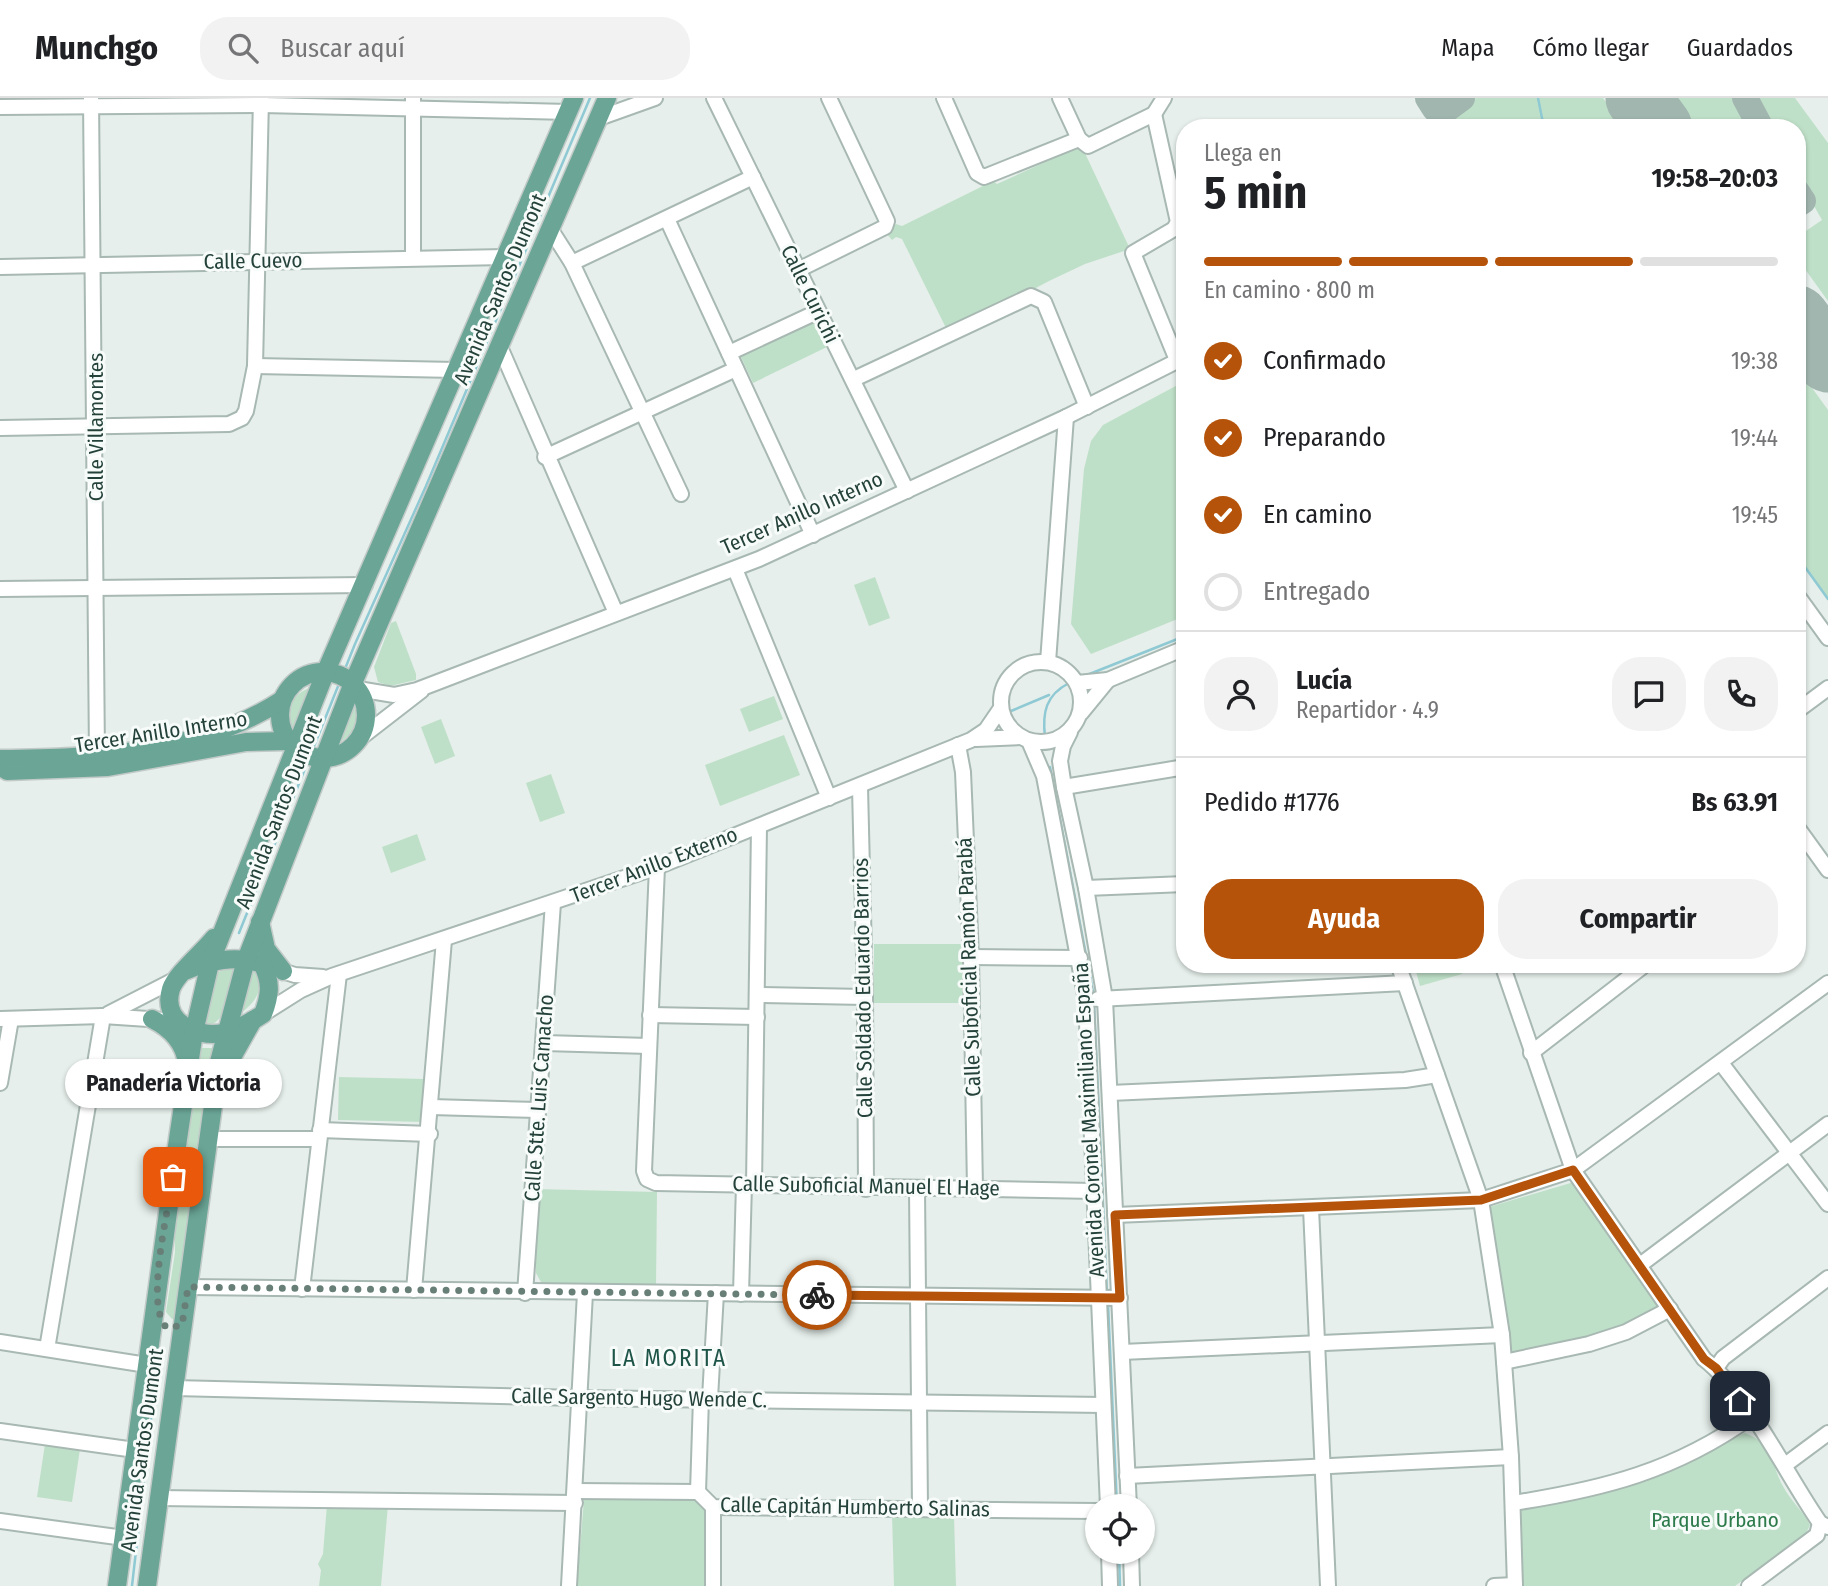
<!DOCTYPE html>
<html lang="es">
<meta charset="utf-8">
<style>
:root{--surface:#fff;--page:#f2f2f2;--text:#202124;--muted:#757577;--line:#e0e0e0;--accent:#b45309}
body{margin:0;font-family:"Fira Sans Condensed",sans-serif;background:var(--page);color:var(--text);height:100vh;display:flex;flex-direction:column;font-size:26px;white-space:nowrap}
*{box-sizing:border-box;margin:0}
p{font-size:23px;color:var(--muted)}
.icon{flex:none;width:38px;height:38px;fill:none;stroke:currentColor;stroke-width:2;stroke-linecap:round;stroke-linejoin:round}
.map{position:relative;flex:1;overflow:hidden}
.side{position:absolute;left:1176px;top:21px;width:630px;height:854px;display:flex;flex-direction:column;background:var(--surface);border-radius:28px;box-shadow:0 2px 5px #0004}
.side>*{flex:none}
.tools{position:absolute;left:1085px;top:1396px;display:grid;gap:14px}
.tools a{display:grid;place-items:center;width:70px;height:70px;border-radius:50%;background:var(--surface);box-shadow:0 2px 5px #0004;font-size:35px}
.pin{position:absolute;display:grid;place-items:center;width:60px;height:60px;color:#fff;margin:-30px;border-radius:14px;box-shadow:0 4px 10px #0006}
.courier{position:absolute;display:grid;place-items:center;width:70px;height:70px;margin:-35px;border:5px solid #b45309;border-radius:50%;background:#fff;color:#222;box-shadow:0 2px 9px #0007}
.bubble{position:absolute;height:49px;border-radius:24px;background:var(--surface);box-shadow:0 2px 5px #0004;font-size:23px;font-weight:700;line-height:49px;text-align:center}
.headline em{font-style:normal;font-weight:700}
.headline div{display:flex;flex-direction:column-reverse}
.headline{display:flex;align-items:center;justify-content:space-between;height:119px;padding:0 28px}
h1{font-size:46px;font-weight:700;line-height:52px}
.bar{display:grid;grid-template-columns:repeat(4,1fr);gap:10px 7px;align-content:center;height:84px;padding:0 28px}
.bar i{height:9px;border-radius:5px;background:var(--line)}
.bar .selected{background:var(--accent)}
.bar p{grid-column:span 4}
.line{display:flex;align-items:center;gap:18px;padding:0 28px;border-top:2px solid var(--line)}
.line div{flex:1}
.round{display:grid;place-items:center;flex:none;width:74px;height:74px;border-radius:28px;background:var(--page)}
ol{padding:0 28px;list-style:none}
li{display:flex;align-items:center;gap:21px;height:77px}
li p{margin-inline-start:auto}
li .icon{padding:7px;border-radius:50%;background:var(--accent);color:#fff;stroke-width:4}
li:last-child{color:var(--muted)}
li i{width:38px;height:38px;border:4px solid var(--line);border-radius:50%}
.button{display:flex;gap:14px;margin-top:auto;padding:14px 28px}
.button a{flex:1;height:80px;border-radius:28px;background:var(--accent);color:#fff;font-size:28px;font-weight:700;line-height:80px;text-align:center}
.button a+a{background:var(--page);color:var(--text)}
header{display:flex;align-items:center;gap:42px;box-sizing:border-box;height:98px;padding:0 35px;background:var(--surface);border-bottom:2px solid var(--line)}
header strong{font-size:33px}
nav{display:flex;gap:38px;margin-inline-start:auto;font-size:24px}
.search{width:490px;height:63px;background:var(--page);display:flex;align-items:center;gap:18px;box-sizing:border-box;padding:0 24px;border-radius:28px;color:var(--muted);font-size:26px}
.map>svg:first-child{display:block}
.green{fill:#bfe0c8}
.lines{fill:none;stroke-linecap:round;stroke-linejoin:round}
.stream{stroke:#8ec9d4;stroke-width:2.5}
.taxiway{stroke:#a2b6b0;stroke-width:26}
.runway{stroke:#a2b6b0;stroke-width:65}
.minor-casing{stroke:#a8b8b2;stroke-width:18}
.major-casing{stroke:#c2cac8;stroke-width:21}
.minor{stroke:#fff;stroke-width:14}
.major{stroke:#6aa596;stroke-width:18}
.done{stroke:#687f78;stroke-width:7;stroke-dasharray:0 12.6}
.route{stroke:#b45309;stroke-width:9}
.labels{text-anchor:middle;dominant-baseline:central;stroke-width:6;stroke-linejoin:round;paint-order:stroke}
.street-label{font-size:21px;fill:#24423a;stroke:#f7fbf9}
.park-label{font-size:21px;fill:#2d7a4b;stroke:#f7fbf9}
.neighbourhood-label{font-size:23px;letter-spacing:2px;fill:#1f5548;stroke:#f7fbf9}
</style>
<header>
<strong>Munchgo</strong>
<div class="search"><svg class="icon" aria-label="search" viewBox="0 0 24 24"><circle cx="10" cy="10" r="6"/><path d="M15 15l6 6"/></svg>Buscar aquí</div>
<nav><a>Mapa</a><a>Cómo llegar</a><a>Guardados</a></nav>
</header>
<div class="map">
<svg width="1828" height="1488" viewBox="0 0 1828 1488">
<rect width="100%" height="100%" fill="#e6efeb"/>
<!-- green -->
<g class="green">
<path d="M1476,0h127l22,30h-192z"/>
<path d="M1675,0h60l16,30h-54z"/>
<path d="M1754,0h41l33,45v158l-31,-43v-21l25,-17 -25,-44v-48h-26z"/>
<path d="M1078,49l6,4 46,98 -45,15 -36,17 -100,53 -47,-95 -6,-2 -4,3 -6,-7 10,-9 6,2 91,-45 4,3z"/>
<path d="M816,221l13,27 -76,37 -13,-28z"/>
<path d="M1797,269l31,43v189l-31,-43z"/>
<path d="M1185,283v235l-94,38 -20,-30 13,-155 7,-28 12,-16z"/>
<path d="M875,479l15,41 -21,8 -15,-41z"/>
<path d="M396,523l20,53v6l-26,6 -12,-4 -4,-15 17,-44z"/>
<path d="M312,589l-18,46c-14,-19 -2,-40 18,-46z"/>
<path d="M358,597c8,23 -2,38 -21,49z"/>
<path d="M774,598l9,23 -34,13 -9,-23z"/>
<path d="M441,621l14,37 -20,8 -14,-37z"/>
<path d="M784,637l16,40 -80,31 -15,-41z"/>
<path d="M551,676l14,39 -25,9 -14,-39z"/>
<path d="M417,736l9,26 -35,13 -9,-26z"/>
<rect x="874" y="846" width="94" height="59"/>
<path d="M1414,866h45l3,10 -42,12z"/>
<path d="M236,868c-6,19 -8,61 -32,60l11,-53z"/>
<path d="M249,869l5,2c13,23 -1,36 -20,49z"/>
<path d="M200,950h12l-6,62 -31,209h-3l-6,-7 9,-60 -1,-34z"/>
<path d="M339,979l86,2 -1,43 -86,-2z"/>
<path d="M1574,1084l89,124c-49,28 -97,39 -153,46l-22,-138 1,-7z"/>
<path d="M536,1091l121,3 -1,94 -110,5 -10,-18z"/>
<path d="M1745,1335c30,11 25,31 39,55 7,13 19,23 26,37l-5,10 -70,51h-213l-4,-68 5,-10 74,-14 84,-29z"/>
<path d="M45,1346l35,5 -8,53 -35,-5z"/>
<path d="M592,1397l104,1 14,13 -1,77h-132l7,-87z"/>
<path d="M327,1406l61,1 -7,81h-62l2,-16 -3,-6 5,-10z"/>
<path d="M892,1416l62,2 2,70h-62z"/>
</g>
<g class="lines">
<!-- stream -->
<g class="stream">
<path d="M1538,0l6,30"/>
<path d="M1797,458l31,43"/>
<path d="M1087,577l98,-39"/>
<path d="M1011,613l38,-16"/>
<path d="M1045,639c-3,-25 1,-42 24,-54"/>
<path d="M1050,669l44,230"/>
<path d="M239,835l116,-289 71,-158 164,-388"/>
<path d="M1094,906l13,290"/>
<path d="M1108,1206l9,203"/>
<path d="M1119,1454l1,34"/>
<path d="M132,1488l24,-211"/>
</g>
<!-- taxiway -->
<g class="taxiway">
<path d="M1428,0l7,11 8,3 19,-14"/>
<path d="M1745,0l16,30"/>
<path d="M1797,94l6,9 -6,4"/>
</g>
<!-- runway -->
<g class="runway">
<path d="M1638,0l22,30"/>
<path d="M1797,220l31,42"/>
</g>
<defs>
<g id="minor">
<path d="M91,0l6,658"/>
<path d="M413,0v159"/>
<path d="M714,0l193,393"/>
<path d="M944,0l33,75 7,4 95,-38"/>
<path d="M1060,0l19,41 9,7 66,-32 10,-16"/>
<path d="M0,9l262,-2 307,7"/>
<path d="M1154,16l24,108 -4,7 -41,24 44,107"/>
<path d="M599,20l56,-20"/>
<path d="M667,121l146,316"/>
<path d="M551,132l21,33 109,231"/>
<path d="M572,165l181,-86"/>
<path d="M0,169l505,-10"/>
<path d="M798,172l87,-43 2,-6 -58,-123"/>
<path d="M500,249l116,266"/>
<path d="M729,255l88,-41"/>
<path d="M255,268l201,4"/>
<path d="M854,281l177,-83 13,6 43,105"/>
<path d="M0,330l229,-4 13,-6 4,-7 9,-45 6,-268"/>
<path d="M545,359l191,-88"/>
<path d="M735,471l94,229"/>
<path d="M0,491l365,-4"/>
<path d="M1797,497l31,43"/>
<circle cx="1041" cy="604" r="40"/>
<path d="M1048,564l18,-245"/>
<path d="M1077,585l31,-3 77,-32"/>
<path d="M358,591l36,6 23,-5 342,-131 307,-142 119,-60"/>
<path d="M1797,613l31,-23"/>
<path d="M1081,615l27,-33"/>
<path d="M1070,634l-7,14 -3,15 4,26 22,101 19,111 24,508"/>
<path d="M359,641l62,-48"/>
<path d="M976,641l45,-2"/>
<path d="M1029,643l15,35 42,224 22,507"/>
<path d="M958,647l5,27 8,185 4,232"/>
<path d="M860,689l5,210 1,192"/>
<path d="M1064,689l121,-20"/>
<path d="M1797,729l31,43"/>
<path d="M657,769l-13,304 3,8 9,4 439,8"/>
<path d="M1086,790l99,-4"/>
<path d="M971,859l109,1"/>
<path d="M1398,866l83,236 21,135 9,122 4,129"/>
<path d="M1502,866l71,206 131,189c44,34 83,117 116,164l8,4"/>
<path d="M275,871l20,6 28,2"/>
<path d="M757,897l108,2"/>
<path d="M1098,901l307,-16"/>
<path d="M108,916l70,-36"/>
<path d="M263,916l38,-24 31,-14 325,-109 314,-127 15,-10 15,-22"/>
<path d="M650,917l107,2"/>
<path d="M0,921l103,-3 60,4"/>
<path d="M544,945l105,3"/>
<path d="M1531,955l115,-89"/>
<path d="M1721,965l107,141"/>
<path d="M0,985l11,-64"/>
<path d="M1110,995l295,-13 32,-5"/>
<path d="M431,1009l107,3"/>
<path d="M320,1032l110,4"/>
<path d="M209,1041h110"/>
<path d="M754,1087l5,-359"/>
<path d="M917,1091l3,319"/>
<path d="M1311,1110l17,378"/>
<path d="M1115,1117l366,-15 92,-30 255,-187"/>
<path d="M1640,1167l188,-141"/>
<path d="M188,1189l932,11"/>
<path d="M302,1191l37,-315"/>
<path d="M414,1192l30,-350"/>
<path d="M525,1195l28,-390"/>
<path d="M741,1196l3,-110"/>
<path d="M0,1244l147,23"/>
<path d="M47,1251l56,-333"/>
<path d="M1122,1254l380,-17"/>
<path d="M1504,1264l85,-18 37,-12 44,-23"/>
<path d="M1716,1270l7,-10 105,-80"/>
<path d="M174,1290l404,10 525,7"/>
<path d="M710,1300l6,-105"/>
<path d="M0,1333l135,19"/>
<path d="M1785,1367l43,-32"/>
<path d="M1127,1378l384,-19"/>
<path d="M575,1393l123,1 15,15 384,4"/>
<path d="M698,1394l3,-94"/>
<path d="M158,1400l417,5"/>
<path d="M1513,1405c91,-14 162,-32 238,-86"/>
<path d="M0,1423l124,17"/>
<path d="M1109,1454l1,34"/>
<path d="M1131,1454l1,34"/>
<path d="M569,1488l16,-293"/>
<path d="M713,1488v-79"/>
<path d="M1494,1488l21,-1"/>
<path d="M1749,1488l68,-51 3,-12"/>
</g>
<g id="major">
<circle cx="323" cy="617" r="43"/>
<path d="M0,661c96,-1 199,-5 282,-59"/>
<path d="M7,673l101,-4 138,-25 42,-1"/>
<path d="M260,824l6,27 17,22"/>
<path d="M185,873c23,-11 53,-16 77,-7 10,18 8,32 1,50 -12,8 -26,16 -40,19 -27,5 -62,-11 -52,-44 5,-15 32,-37 43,-51"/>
<path d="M152,921c18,9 32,22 35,44"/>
<path d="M222,977l31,-55"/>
<path d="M117,1488l61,-447 16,-107 16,-69 116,-292 248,-573"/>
<path d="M147,1488l72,-524 27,-102 107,-277 254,-585"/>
</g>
</defs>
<!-- minor casing -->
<use href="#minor" class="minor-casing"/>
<!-- major casing -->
<use href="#major" class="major-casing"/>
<!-- minor -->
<use href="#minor" class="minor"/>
<!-- major -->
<use href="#major" class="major"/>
</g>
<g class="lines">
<!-- done -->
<path class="done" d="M173,1079c-4,30 -29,130 -6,151l15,-3 6,-38 629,8"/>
<!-- route -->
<path class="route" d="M817,1197l303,3 -5,-83 366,-15 92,-30 131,189 12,9 24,33"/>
</g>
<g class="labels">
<!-- street labels -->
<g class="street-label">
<text transform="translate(253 163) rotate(-1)">Calle Cuevo</text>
<text transform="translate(500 191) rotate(-67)">Avenida Santos Dumont</text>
<text transform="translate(810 196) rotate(64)">Calle Curichi</text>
<text transform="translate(96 329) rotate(-90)">Calle Villamontes</text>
<text transform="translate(802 415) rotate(-24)">Tercer Anillo Interno</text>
<text transform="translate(161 634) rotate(-9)">Tercer Anillo Interno</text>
<text transform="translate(279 714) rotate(-69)">Avenida Santos Dumont</text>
<text transform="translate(654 767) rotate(-21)">Tercer Anillo Externo</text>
<text transform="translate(969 869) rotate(-92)">Calle Suboficial Ramón Parabá</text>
<text transform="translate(863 890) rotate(-91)">Calle Soldado Eduardo Barrios</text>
<text transform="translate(539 1000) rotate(-86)">Calle Stte. Luis Camacho</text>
<text transform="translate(1089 1022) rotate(-93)">Avenida Coronel Maximiliano España</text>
<text transform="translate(866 1088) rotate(1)">Calle Suboficial Manuel El Hage</text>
<text transform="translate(639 1300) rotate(1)">Calle Sargento Hugo Wende C.</text>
<text transform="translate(142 1352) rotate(-82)">Avenida Santos Dumont</text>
<text transform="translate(855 1409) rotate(1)">Calle Capitán Humberto Salinas</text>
</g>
<!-- park labels -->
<g class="park-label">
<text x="1715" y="1422">Parque Urbano</text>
</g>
<!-- neighbourhood labels -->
<g class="neighbourhood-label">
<text x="669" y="1260">LA MORITA</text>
</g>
</g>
</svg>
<div class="tools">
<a><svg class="icon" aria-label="locate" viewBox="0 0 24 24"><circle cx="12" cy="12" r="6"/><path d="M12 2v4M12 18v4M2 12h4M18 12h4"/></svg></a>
</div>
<div class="pin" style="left:173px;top:1079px;background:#ea580c"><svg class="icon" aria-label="bag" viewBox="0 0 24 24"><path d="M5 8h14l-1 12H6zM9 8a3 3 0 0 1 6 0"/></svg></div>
<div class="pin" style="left:1740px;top:1303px;background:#1f2937"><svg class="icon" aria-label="home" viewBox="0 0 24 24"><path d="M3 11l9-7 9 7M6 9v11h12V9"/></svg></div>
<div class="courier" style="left:817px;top:1197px"><svg class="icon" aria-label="bike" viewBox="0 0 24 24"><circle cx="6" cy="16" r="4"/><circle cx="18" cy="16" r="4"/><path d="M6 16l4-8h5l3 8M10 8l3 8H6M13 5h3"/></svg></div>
<div class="bubble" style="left:65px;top:961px;width:217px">Panadería Victoria</div>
<section class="side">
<div class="headline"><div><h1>5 min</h1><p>Llega en</p></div><em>19:58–20:03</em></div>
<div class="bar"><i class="selected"></i><i class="selected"></i><i class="selected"></i><i></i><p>En camino · 800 m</p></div>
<ol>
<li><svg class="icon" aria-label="check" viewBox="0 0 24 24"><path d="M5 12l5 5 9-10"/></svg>Confirmado<p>19:38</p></li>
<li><svg class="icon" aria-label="check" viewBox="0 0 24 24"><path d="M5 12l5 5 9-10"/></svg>Preparando<p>19:44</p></li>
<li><svg class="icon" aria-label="check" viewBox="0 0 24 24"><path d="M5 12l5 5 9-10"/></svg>En camino<p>19:45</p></li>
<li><i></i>Entregado</li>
</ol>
<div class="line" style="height:126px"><a class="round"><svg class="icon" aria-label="person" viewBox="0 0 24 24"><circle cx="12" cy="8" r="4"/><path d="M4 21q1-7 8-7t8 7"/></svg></a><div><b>Lucía</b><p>Repartidor · 4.9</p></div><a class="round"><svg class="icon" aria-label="chat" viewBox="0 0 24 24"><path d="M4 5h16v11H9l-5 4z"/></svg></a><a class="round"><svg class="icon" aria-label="phone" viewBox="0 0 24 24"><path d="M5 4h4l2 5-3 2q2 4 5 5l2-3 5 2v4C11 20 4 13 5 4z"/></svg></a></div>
<div class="line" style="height:91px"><div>Pedido #1776</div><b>Bs 63.91</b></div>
<div class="button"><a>Ayuda</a><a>Compartir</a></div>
</section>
</div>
